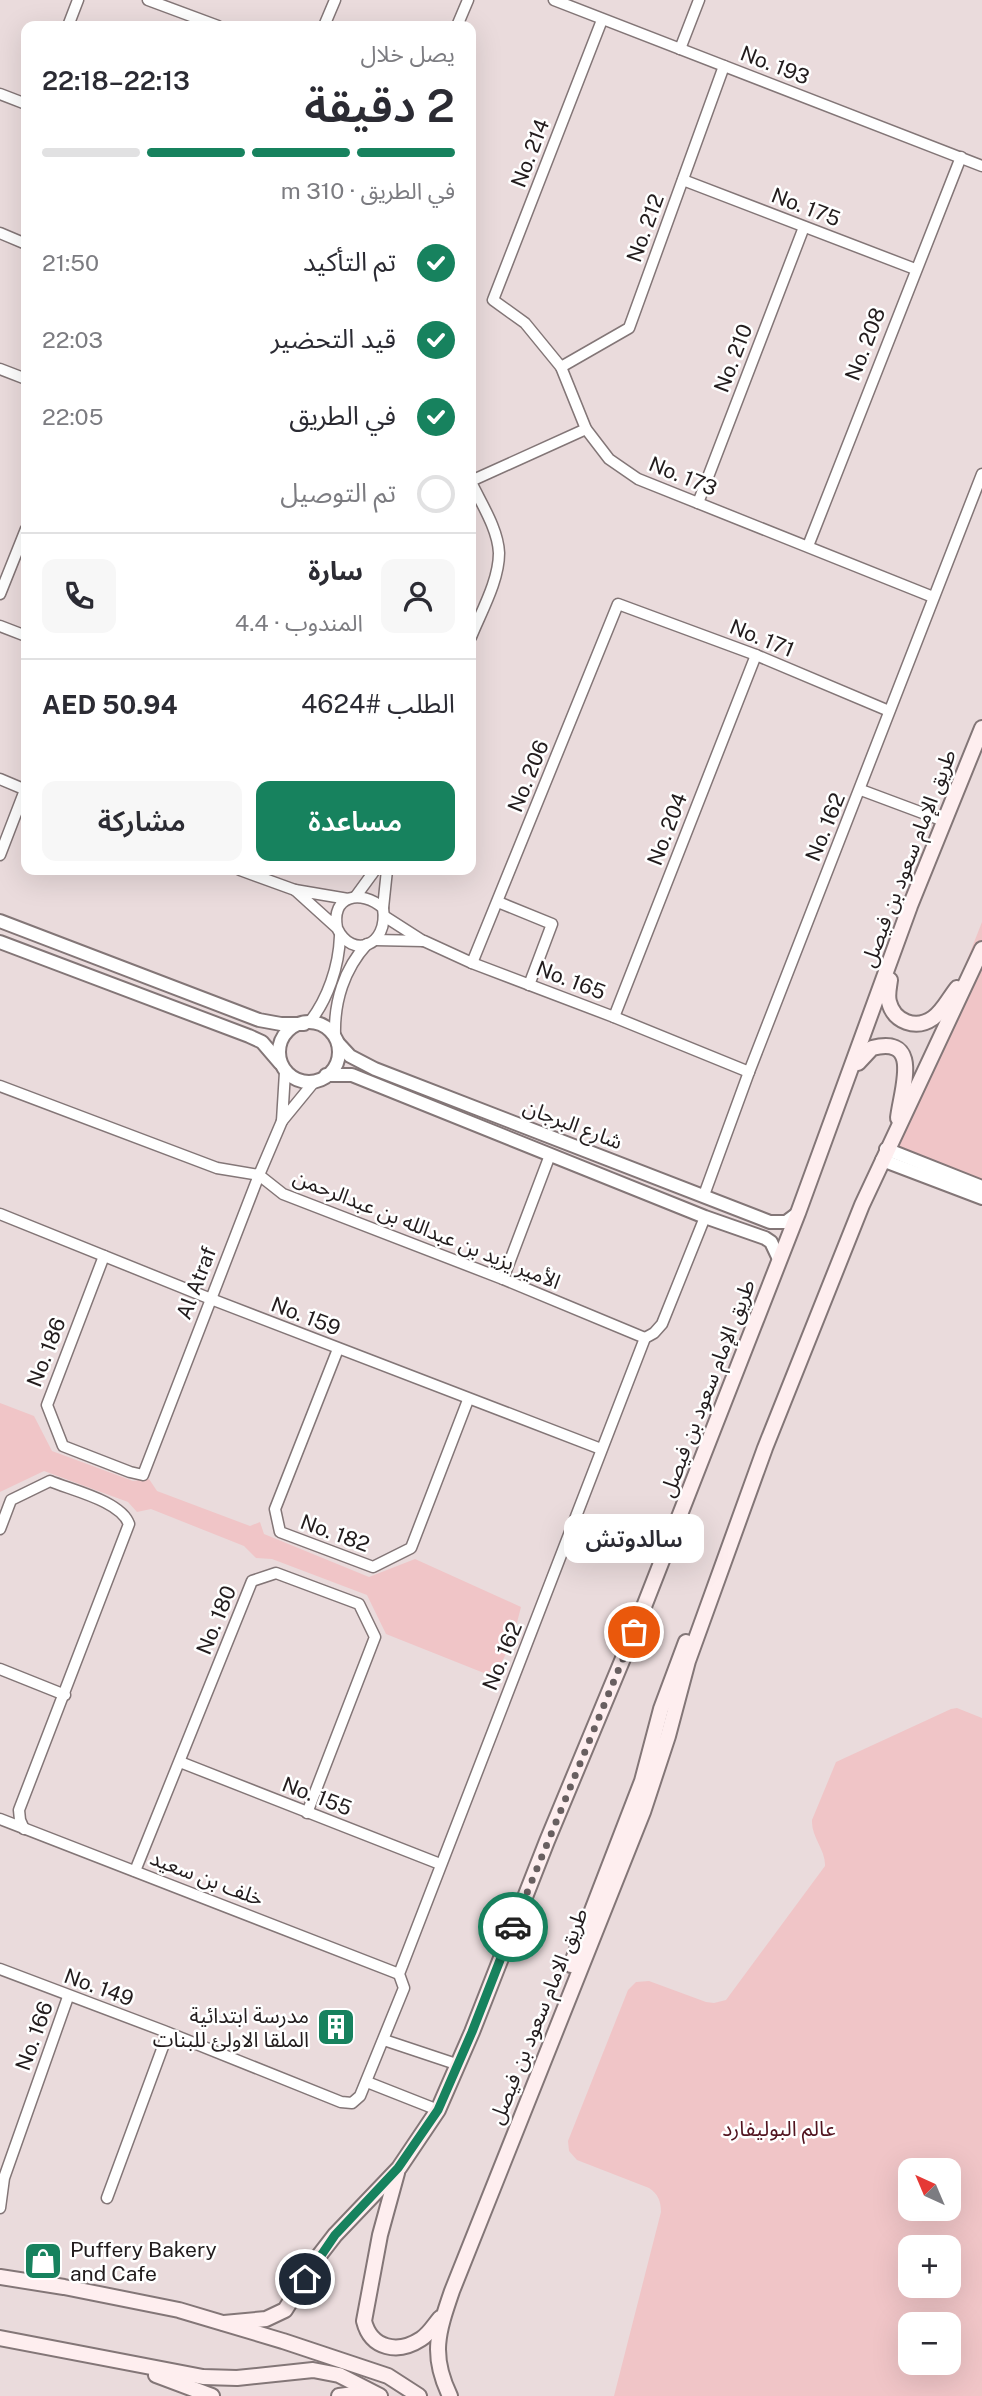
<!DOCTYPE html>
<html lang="ar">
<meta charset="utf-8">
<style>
:root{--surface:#fff;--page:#f7f7f7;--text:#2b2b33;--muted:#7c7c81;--line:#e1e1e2;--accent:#17825e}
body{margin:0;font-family:"Public Sans","Noto Sans Arabic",sans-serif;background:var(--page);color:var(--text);direction:rtl;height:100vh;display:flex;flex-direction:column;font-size:26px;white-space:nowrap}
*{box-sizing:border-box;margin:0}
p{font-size:23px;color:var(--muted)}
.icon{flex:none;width:38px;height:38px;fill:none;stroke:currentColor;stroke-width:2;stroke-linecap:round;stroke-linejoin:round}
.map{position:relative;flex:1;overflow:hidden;direction:ltr}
.panel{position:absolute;left:21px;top:21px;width:455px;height:854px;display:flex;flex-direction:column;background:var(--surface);border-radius:14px;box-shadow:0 7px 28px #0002;direction:rtl}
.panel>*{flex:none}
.needle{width:46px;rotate:316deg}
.fabs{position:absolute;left:898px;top:2158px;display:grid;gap:14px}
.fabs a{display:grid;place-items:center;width:63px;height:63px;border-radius:14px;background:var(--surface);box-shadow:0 7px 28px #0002;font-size:35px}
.pin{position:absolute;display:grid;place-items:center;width:60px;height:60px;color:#fff;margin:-30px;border:4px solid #fff;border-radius:50%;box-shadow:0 2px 7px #0007}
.courier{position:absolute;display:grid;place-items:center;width:70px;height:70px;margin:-35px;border:5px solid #17825e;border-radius:50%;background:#fff;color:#222;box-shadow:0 2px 9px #0007}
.bubble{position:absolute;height:49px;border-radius:14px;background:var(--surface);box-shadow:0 7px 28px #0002;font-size:23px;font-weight:600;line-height:49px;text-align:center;direction:rtl}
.headline em{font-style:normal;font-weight:600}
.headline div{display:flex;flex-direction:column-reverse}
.headline{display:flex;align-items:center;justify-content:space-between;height:119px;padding:0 21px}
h1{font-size:46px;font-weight:600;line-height:52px}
.bar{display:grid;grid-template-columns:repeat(4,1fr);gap:10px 7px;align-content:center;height:84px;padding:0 21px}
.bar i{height:9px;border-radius:5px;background:var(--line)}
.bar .selected{background:var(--accent)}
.bar p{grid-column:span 4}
.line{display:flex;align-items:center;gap:18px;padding:0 21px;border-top:2px solid var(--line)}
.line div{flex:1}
.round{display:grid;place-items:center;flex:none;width:74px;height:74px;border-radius:14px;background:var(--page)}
ol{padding:0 21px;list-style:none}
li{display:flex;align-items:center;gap:21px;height:77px}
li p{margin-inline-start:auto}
li .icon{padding:7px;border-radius:50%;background:var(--accent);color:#fff;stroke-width:4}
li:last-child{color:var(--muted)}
li i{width:38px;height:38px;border:4px solid var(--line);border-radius:50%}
.button{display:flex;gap:14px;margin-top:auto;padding:14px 21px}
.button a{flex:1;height:80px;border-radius:14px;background:var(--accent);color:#fff;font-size:28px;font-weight:600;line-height:80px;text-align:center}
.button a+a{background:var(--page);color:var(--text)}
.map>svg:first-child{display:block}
.green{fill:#f0c5c7;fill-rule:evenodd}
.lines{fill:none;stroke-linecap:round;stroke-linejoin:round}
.minor-casing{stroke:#837677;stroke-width:13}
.tertiary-casing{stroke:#837677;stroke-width:16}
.secondary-casing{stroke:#837677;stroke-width:18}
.minor{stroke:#fff;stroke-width:10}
.tertiary{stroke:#fff;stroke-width:12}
.secondary{stroke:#feeeef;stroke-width:14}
.done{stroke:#685f60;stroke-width:7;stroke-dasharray:0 12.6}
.route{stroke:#17825e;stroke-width:9}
.labels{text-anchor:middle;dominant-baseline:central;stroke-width:5;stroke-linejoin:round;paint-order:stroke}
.street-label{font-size:21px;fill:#221c1d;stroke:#fff}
.poi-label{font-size:21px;fill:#221c1d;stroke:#fff;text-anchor:end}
.park-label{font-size:21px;fill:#52141f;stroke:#fff}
</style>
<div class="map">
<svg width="982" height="2396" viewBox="0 0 982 2396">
<rect width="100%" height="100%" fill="#eadbdc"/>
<!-- green -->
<g class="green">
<path d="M982,922v258l-88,-34z"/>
<path d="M0,1403l34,13 18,35 81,30 16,-2 8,12 93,35 10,-4 4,12 105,43 46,-18 106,48 -9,35 -18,35 -108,-43 -19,-39 -95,-36 -16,-1 -12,-12 -93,-37 -14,3 -9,-10 -84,-31 -44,21z"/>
<path d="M957,1708l25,10v678h-368l47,-184c0,-11 -3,-18 -12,-24l-72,-28 -8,-9 -1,-10 60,-151 8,-8 13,-1 57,21 8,1 12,-3 99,-134c1,-16 -14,-29 -13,-46l24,-58 115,-53zM948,2170v38h-38v-38zM910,2247h38v39h-38zM910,2324h38v38h-38z"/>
</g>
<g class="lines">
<defs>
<g id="minor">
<path d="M148,0l70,26"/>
<path d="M554,0l428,166"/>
<path d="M602,20l-109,280 32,23 36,44 25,62 23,30 29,20 295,118"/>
<path d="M68,26l10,-26"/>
<path d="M324,26l11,-26"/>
<path d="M457,26l11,-26"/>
<path d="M680,49l19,-49"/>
<path d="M0,94l26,10"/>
<path d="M683,180l232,89"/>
<path d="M0,233l26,11"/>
<path d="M561,367l68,-39 95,-262"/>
<path d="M0,369l26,10"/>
<path d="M471,481l115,-52"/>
<path d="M471,482c10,21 27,47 28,71 0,28 -18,59 -28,84"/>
<path d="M698,503l106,-276"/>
<path d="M808,546l153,-389"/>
<path d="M0,594l26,-65"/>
<path d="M0,626l26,10"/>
<path d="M0,779l26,11"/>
<path d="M861,790l83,31"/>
<path d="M0,855l25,-65"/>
<path d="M240,870l55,20"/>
<path d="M356,896l19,-26"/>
<path d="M498,902l54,22 -23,61"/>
<path d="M383,908l4,-38"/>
<path d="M384,916l39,25"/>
<path d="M337,928c-6,-33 24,-39 46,-20 6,38 -31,52 -46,20l-42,-38 53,9"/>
<path d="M375,940l49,1 48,22 142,54 135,55"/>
<path d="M472,963l146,-359 138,51 133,56"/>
<path d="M614,1017l142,-362"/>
<path d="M309,1023c19,-24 30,-57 31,-87"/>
<path d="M335,1035c-1,-33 9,-66 32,-91"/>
<path d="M285,1072l-3,49 32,-39"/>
<path d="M0,1086l217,82 42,7 24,19 220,85 142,59"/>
<path d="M704,1195l45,-123 233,-598"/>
<path d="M0,1214l211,85 390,150"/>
<path d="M104,1256l-57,149 16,41 67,26 13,3 116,-300 23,-54"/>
<path d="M503,1279l47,-124"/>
<path d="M338,1349l-63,160 5,23 93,35 38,-19 57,-148"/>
<path d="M0,1529l11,-29 39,-19c21,9 71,20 79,43l-110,286 1,10 4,9"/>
<path d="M0,1669l65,26"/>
<path d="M180,1762l260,102"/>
<path d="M0,1819l399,155"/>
<path d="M135,1871l117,-290 24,-8 83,31 16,33 -68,176"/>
<path d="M0,1969l164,62 177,71 11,1 8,-7 44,-108 -5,-14 246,-636 9,-5 8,-9 43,-107"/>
<path d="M384,2040l72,24"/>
<path d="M367,2082l71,28"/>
<path d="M107,2198l61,-165"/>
<path d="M0,2208l4,-30 64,-181"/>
</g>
<g id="tertiary">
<path d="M0,921l259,99 22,4h23"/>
<path d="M0,942l249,94 13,6 18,21"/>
<circle cx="309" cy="1052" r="30"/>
<path d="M338,1043l12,13 25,13 395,153h16l12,-9"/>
<path d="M326,1075h26l353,142 60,21 6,4 8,17"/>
<path d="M886,1149l96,38"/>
<path d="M882,1160l100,38"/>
</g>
<g id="secondary">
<path d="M890,980c-1,8 -3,15 -1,22 5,20 27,28 44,16 10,-7 16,-20 24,-30"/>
<path d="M858,1063l14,-15c51,-13 29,42 26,70"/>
<path d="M571,1965l71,-184 19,-72 25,-67"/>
<path d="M397,2173l-17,62 -16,86c7,28 34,33 57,18 8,-5 13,-14 19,-21"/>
<path d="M0,2277l64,10 115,23 104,31 105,35 31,20"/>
<path d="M224,2323l42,-4 19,-9 33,-53 17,-22 64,-67 39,-58 34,-78 75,-191 87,-209 164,-419 112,-307 72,-178"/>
<path d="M0,2338l203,39 34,1 76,-8 26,5 41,21"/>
<path d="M156,2375l56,21"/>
<path d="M339,2396l15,-2 9,2"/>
<path d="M450,2396c-20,-41 -12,-64 2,-105l191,-479 25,-76 20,-75 77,-213 97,-243 120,-256"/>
</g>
</defs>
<!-- minor casing -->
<use href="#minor" class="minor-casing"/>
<!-- tertiary casing -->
<use href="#tertiary" class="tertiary-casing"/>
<!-- secondary casing -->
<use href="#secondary" class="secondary-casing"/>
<!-- minor -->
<use href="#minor" class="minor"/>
<!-- tertiary -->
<use href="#tertiary" class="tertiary"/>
<!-- secondary -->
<use href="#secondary" class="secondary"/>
</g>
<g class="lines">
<!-- done -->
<path class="done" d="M513,1927l121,-295"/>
<!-- route -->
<path class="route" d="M305,2279l30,-44 63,-67 40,-58 34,-78 41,-105"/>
</g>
<!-- icons -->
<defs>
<symbol id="building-square" viewBox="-11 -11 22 22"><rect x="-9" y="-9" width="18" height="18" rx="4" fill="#17825e" stroke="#fff"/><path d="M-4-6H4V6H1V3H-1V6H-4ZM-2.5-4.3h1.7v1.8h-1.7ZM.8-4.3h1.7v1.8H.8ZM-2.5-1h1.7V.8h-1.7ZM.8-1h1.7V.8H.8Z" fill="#fff"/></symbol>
<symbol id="shop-square" viewBox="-11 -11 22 22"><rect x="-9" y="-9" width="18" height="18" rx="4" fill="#17825e" stroke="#fff"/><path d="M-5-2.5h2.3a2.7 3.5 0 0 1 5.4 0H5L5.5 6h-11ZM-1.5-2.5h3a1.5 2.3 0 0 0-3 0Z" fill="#fff"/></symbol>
</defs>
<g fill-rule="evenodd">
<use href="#building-square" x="314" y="2005" width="44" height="44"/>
<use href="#shop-square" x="21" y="2239" width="44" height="44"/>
</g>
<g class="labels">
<!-- street labels -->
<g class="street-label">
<text transform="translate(775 65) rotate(21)">No. 193</text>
<text transform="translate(530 153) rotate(-69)">No. 214</text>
<text transform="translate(806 207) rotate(21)">No. 175</text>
<text transform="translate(645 228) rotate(-70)">No. 212</text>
<text transform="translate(865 344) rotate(-69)">No. 208</text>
<text transform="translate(733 358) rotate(-69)">No. 210</text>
<text transform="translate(683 476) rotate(22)">No. 173</text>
<text transform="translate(762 638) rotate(22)">No. 171</text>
<text transform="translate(528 776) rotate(-68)">No. 206</text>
<text transform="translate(825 827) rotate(-68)">No. 162</text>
<text transform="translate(667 829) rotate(-69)">No. 204</text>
<text transform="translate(908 858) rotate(-69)">طريق الإمام سعود بن فيصل</text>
<text transform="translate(571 980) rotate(21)">No. 165</text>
<text transform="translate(573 1124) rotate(21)">شارع البرجان</text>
<text transform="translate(427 1229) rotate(22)">الأمير يزيد بن عبدالله بن عبدالرحمن</text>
<text transform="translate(196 1283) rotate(-69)">Al Atraf</text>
<text transform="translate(306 1316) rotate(21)">No. 159</text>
<text transform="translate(46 1352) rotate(-69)">No. 186</text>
<text transform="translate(707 1388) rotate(-69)">طريق الإمام سعود بن فيصل</text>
<text transform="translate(335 1533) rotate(20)">No. 182</text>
<text transform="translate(216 1620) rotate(-68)">No. 180</text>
<text transform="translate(502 1656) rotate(-68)">No. 162</text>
<text transform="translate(317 1796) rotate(21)">No. 155</text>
<text transform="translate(207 1878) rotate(21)">خلف بن سعيد</text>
<text transform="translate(99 1987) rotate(20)">No. 149</text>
<text transform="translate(538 2016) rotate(-68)">طريق الامام سعود بن فيصل</text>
<text transform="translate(34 2036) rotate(-70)">No. 166</text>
</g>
<!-- poi labels -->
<g class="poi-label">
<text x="309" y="2015">مدرسة ابتدائية<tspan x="309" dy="24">الملقا الاولئ للبنات</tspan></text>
<text x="70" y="2249" text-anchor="start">Puffery Bakery<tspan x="70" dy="24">and Cafe</tspan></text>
</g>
<!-- park labels -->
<g class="park-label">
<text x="779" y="2128">عالم البوليفارد</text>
</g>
</g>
</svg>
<div class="fabs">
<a><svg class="needle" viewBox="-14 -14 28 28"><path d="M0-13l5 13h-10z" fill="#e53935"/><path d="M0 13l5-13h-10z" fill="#7c7c81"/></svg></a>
<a>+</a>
<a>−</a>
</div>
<div class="pin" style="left:634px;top:1632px;background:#ea580c"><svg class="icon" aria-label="bag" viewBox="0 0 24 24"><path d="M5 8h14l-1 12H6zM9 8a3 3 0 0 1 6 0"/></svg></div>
<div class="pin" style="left:305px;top:2279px;background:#1f2937"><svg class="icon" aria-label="home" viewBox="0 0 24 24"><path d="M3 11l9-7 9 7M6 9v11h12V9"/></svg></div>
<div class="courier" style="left:513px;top:1927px"><svg class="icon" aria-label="car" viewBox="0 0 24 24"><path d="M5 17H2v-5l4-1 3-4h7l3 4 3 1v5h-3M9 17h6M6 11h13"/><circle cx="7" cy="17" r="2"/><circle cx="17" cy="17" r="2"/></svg></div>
<div class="bubble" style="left:564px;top:1514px;width:140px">سالدوتش</div>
<section class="panel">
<div class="headline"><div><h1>2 دقيقة</h1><p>يصل خلال</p></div><em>22:13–22:18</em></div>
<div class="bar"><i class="selected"></i><i class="selected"></i><i class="selected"></i><i></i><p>في الطريق · 310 m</p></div>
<ol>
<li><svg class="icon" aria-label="check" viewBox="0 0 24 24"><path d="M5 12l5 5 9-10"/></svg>تم التأكيد<p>21:50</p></li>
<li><svg class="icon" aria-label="check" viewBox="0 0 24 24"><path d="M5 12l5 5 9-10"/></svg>قيد التحضير<p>22:03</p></li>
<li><svg class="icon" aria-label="check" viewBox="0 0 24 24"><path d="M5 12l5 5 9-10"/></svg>في الطريق<p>22:05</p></li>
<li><i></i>تم التوصيل</li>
</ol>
<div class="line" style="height:126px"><a class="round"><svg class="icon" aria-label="person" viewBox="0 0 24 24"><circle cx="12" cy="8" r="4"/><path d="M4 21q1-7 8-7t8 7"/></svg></a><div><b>سارة</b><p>المندوب · 4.4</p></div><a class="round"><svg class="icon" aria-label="phone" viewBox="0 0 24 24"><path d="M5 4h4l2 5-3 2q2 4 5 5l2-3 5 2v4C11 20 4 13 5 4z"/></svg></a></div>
<div class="line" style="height:91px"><div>الطلب #4624</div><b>AED 50.94</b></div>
<div class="button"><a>مساعدة</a><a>مشاركة</a></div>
</section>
</div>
